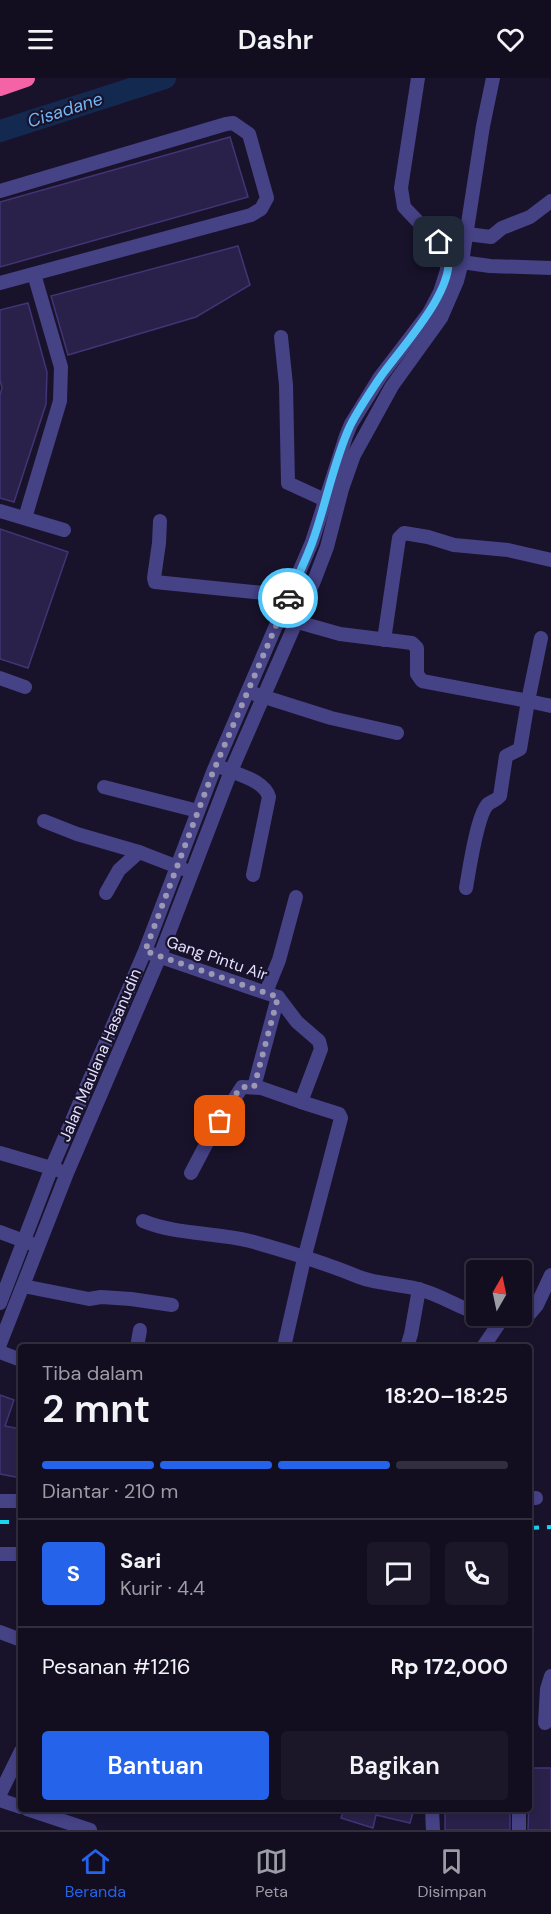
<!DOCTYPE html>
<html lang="id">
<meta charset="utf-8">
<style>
:root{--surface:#120e20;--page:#1b1729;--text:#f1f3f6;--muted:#9c9ca5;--line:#312e3e;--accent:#2563eb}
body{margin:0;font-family:"DM Sans",sans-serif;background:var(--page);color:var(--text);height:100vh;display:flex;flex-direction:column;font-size:22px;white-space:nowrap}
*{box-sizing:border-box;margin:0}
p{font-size:20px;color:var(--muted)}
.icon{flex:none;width:33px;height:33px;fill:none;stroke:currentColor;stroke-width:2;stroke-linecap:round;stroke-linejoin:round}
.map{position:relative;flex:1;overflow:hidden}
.panel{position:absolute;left:18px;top:1266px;width:514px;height:468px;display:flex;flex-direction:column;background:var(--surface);border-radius:6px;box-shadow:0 3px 9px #0003,0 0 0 2px var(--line)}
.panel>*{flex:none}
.needle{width:39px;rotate:9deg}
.tools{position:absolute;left:466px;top:1182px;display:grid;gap:12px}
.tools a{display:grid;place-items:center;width:66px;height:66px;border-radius:6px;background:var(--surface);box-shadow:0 3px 9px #0003,0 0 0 2px var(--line);font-size:30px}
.pin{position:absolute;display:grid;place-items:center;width:51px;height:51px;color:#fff;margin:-26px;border-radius:12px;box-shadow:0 3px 9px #0006}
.courier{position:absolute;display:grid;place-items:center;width:60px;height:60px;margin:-30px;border:4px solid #4fc3f7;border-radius:50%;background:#fff;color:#222;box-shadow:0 2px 8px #0007}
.headline em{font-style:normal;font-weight:600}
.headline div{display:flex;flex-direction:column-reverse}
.headline{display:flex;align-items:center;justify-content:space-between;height:102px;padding:0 24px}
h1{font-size:39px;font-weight:600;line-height:45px}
.bar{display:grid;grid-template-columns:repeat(4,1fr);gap:9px 6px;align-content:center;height:72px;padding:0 24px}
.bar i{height:8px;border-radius:4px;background:var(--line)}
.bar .active{background:var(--accent)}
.bar p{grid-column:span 4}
.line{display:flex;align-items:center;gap:15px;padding:0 24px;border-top:2px solid var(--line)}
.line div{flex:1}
.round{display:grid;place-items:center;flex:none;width:63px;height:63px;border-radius:6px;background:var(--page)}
.button{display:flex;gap:12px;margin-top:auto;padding:12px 24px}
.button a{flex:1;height:69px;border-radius:6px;background:var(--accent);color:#fff;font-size:24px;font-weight:600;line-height:69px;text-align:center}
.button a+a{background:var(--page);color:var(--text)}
header{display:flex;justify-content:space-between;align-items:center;height:78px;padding:0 24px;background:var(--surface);font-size:27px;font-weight:600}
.tabs{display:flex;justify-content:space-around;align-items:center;height:84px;border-top:2px solid var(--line);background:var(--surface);font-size:16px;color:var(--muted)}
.tabs a{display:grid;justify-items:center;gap:3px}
.tabs .active{color:var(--accent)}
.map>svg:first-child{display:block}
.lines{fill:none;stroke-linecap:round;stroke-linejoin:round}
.river{stroke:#13294f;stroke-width:22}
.building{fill:#2a214a;stroke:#423475;stroke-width:1.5}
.minor{stroke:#464286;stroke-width:14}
.highway{stroke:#f463a5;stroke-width:18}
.rail{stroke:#19d5ef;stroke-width:4;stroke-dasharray:9 8;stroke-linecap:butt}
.done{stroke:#9c98b4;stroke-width:6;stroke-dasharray:0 10.8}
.route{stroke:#4fc3f7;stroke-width:8}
.labels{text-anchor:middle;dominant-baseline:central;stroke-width:4.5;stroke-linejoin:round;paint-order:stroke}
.street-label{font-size:16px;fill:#e3dffd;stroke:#18132b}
.water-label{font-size:18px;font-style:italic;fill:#74b7f6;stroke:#18132b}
</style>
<header><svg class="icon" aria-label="menu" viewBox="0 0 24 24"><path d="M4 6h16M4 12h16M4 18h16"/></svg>Dashr<svg class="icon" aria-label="heart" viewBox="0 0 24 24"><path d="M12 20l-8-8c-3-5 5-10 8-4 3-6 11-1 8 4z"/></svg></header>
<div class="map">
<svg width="551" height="1752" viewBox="0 0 551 1752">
<rect width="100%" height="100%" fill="#18132b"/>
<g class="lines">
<!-- river -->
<path class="river" d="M0,53l165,-53"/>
</g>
<!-- building -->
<g class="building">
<path d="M230,59l18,60 -248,70v-65z"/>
<path d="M238,168l12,39 -54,32 -128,38 -17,-59z"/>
<path d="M28,225l19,69 -1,32 -32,98 -14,-4v-103l2,-7 -2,-8v-70z"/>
<path d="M0,451l68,23 -40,116 -28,-9z"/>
<path d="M0,1317l14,5 -9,26 16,3v49l-21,-4z"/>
<path d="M530,1690h21v62h-23z"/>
<path d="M344,1731h70l-4,14 -34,-8 -3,13 -32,-10z"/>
<rect x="445" y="1731" width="65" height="21"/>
</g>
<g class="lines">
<!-- minor -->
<g class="minor">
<path d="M0,113l226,-67 7,-1 16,11 18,64 -6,11 -10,6 -251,68"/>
<path d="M467,156l24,3 11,-9 28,-11 21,-16"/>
<path d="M454,183l36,5 61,2"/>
<path d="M281,259l5,48 2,98 37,17"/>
<path d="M0,433l64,19"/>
<path d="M25,440l35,-117 1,-34 -27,-93"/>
<path d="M160,443l-1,22 -5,35 1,4 109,11 23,6"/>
<path d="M287,541l53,15 72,9 5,5v26l5,7 106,20 -8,48 -14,7 -6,40c-4,5 -7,4 -12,8 -11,11 -19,67 -22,84"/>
<path d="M541,560l-13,63 23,5"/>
<path d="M384,562l15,-102 5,-5 24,4 26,8 54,5 43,10"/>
<path d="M0,600l25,9"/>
<path d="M255,616l76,24 66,15"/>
<path d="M223,690c15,7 41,12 46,29l-16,78"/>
<path d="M104,709l94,24"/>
<path d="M44,743l33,13 62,18"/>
<path d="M106,815l13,-23 20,-18 44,17"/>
<path d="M152,876l126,43"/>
<path d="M266,914l13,-32 17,-63"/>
<path d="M278,919l19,25 22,19 2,8 -20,53 38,12 2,4 -37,141 -20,88"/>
<path d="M254,1009l24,-90"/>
<path d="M0,1075l58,17"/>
<path d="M191,1095l20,-38 31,-48 19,1 40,14"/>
<path d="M143,1143c34,14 71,11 107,20 36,10 75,22 109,36 18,7 40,7 59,12 21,5 39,18 59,24"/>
<path d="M0,1154l32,12"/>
<path d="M23,1208l66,13 12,-2 30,2 41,6"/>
<path d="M0,1225l52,-136 93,-216 68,-179 99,-230 34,-106 5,-12 29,-47 49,-64 11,-21 7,-22v-18l-43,-45 -3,-19 17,-110"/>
<path d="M487,1238l21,3 19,-2 10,-12 14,-30"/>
<path d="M0,1266l67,-171 93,-217 71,-185 83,-190 13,-34 15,-58 12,-34 38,-69 49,-68 16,-37 5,-19 21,-136 10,-48"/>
<path d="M137,1269l3,-17"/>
<path d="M407,1269l4,-13 8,-45"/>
<path d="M483,1269l19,-28"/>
<path d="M0,1274l21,8"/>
<path d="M530,1420h6"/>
<path d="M0,1423h21"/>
<path d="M0,1476h21"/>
<path d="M0,1554l21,8"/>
<path d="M545,1645l2,-34 4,-13"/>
<path d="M0,1716l21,-43"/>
<path d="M0,1722l21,7"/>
<path d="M27,1731l63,21"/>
<path d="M432,1731l1,21"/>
<path d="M519,1731v21"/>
</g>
<!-- highway -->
<path class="highway" d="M0,9l26,-9"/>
<!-- rail -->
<g class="rail">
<path d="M0,1444h21"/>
<path d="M530,1450l21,-1"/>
</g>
</g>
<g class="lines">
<!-- done -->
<path class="done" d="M220,1043l18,-30 4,-4h12l24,-90 -133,-46 68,-179 75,-174"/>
<!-- route -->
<path class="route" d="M288,520c8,-18 17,-36 24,-55 14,-38 21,-80 38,-117 8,-16 19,-32 29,-47 18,-27 80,-91 68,-126 -2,-4 -5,-8 -8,-11"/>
</g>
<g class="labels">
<!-- street labels -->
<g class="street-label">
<text transform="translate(217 880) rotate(19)">Gang Pintu Air</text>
<text transform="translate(100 977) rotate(-67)">Jalan Maulana Hasanudin</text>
</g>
<!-- water labels -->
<g class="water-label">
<text transform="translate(65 32) rotate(-18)">Cisadane</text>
</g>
</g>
</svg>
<div class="tools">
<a><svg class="needle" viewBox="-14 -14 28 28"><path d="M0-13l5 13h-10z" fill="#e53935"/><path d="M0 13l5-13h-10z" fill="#9c9ca5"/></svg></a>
</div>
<div class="pin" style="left:220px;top:1043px;background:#ea580c"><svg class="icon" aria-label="bag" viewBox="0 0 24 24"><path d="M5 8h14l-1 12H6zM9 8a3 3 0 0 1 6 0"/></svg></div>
<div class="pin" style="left:439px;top:164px;background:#1f2937"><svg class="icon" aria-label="home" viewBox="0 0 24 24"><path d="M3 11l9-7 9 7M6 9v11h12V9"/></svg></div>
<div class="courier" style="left:288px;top:520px"><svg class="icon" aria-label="car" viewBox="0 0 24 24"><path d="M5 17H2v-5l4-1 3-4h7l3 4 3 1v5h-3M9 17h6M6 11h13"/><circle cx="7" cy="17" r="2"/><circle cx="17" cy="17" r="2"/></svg></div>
<section class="panel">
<div class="headline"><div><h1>2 mnt</h1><p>Tiba dalam</p></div><em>18:20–18:25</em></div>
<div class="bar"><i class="active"></i><i class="active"></i><i class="active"></i><i></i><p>Diantar · 210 m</p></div>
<div class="line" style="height:108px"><b class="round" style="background:var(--accent);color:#fff">S</b><div><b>Sari</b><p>Kurir · 4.4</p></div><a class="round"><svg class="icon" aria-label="chat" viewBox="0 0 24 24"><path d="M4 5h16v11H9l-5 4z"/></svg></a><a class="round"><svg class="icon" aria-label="phone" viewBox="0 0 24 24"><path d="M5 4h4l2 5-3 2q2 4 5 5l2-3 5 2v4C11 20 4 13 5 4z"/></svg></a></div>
<div class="line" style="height:78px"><div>Pesanan #1216</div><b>Rp 172,000</b></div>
<div class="button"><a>Bantuan</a><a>Bagikan</a></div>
</section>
</div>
<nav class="tabs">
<a class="active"><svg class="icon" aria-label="home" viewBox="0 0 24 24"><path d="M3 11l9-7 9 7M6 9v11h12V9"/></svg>Beranda</a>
<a><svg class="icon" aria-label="map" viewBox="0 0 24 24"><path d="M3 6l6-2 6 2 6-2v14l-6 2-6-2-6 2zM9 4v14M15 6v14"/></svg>Peta</a>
<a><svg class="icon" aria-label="saved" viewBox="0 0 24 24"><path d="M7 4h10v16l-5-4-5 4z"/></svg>Disimpan</a>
</nav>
